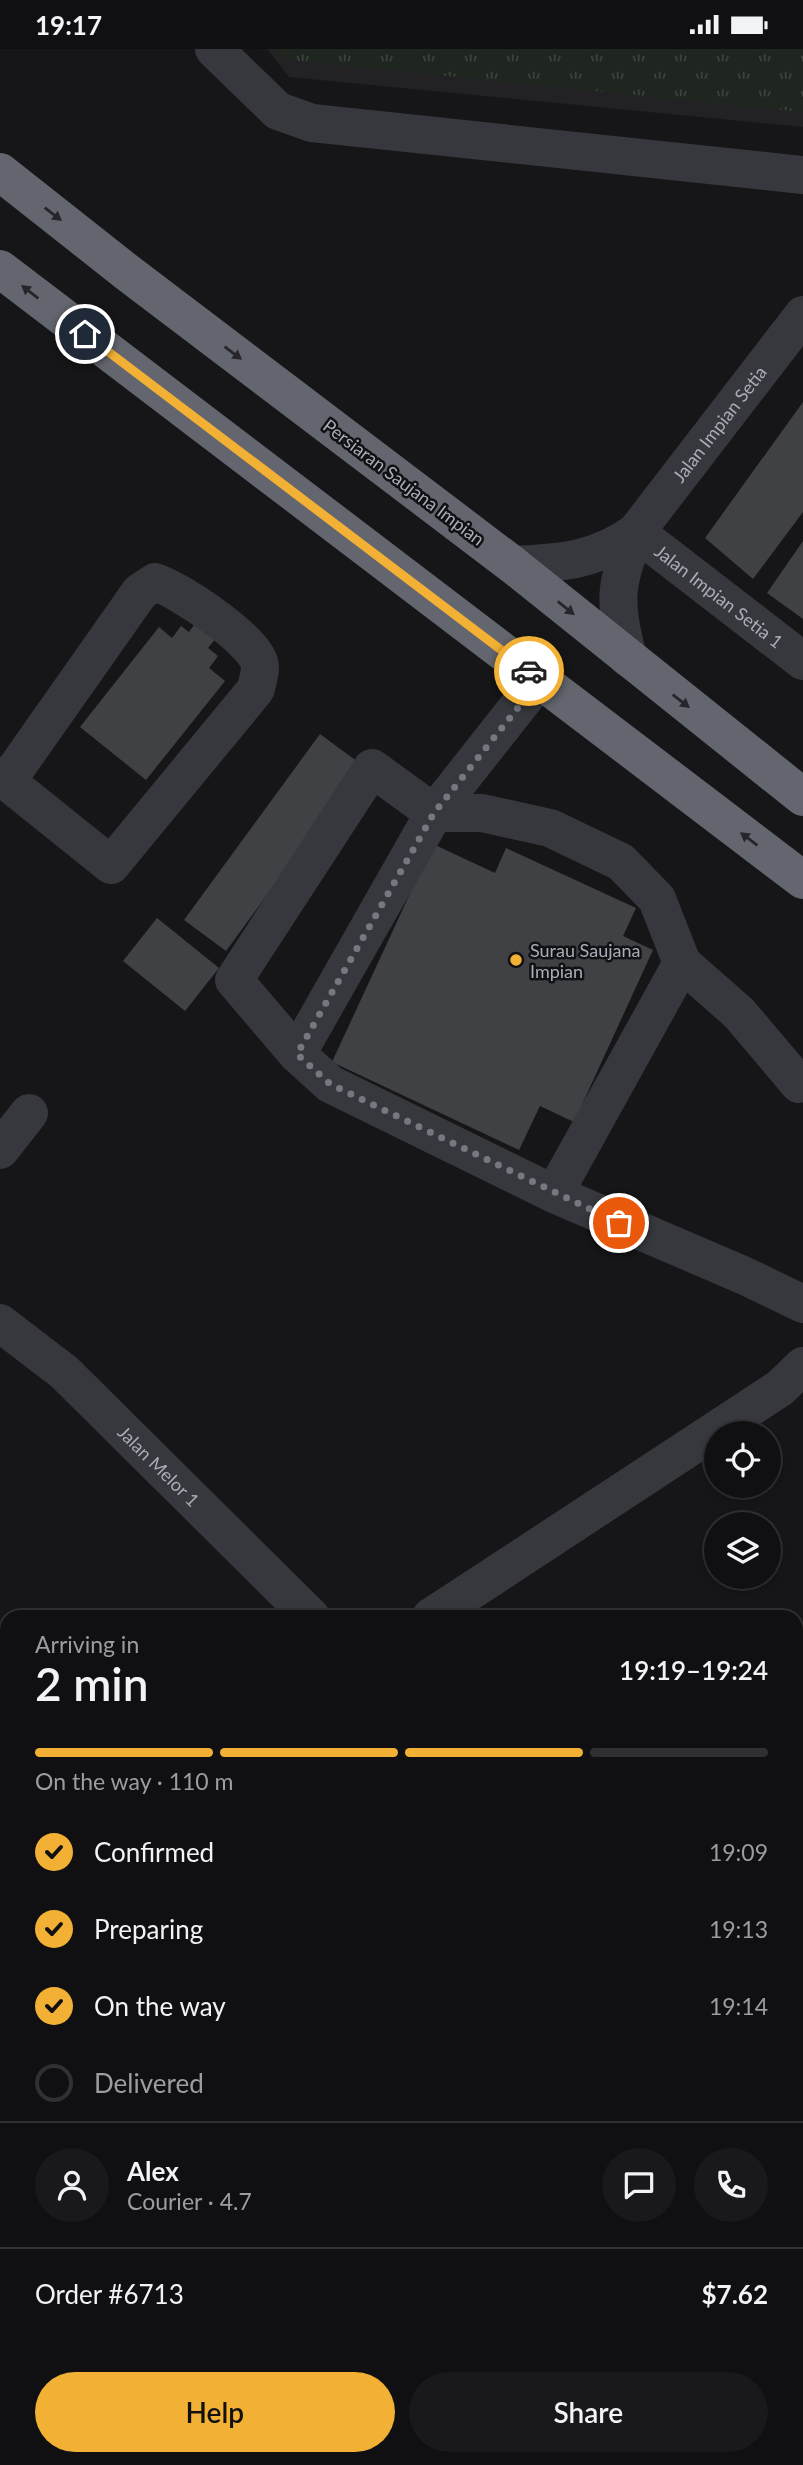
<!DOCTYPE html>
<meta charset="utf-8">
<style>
:root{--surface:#101012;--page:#19191b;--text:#f1f3f6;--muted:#9c9d9f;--line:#303032;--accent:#f2b134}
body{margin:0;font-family:Lato,sans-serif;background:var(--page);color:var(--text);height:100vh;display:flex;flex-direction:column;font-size:26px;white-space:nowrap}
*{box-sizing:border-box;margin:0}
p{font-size:23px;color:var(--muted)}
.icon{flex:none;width:38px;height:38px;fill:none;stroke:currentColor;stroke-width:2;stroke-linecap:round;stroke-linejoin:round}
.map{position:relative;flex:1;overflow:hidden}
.side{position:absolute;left:0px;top:1561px;width:803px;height:856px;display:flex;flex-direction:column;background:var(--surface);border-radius:21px 21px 0 0;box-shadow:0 4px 10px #0003,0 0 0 2px var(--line)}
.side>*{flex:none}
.controls{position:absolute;left:704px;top:1372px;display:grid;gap:14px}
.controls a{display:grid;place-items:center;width:77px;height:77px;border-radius:50%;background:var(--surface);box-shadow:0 4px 10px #0003,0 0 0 2px var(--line);font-size:35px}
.pin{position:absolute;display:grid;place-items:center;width:60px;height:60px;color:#fff;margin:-30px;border:4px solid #fff;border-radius:50%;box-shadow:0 2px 7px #0007}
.courier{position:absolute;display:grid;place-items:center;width:70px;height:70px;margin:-35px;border:5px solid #f2b134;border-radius:50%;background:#fff;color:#222;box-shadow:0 2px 9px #0007}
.overview em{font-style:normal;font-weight:600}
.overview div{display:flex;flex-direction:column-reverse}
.overview{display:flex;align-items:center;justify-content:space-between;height:119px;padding:0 35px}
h1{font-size:46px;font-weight:600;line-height:52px}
.bar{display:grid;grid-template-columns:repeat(4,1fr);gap:10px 7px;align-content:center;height:84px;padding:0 35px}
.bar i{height:9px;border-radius:5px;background:var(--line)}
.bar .active{background:var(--accent)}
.bar p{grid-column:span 4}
.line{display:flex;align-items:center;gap:18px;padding:0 35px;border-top:2px solid var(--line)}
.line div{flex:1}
.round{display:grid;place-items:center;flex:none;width:74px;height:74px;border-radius:37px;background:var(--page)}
ol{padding:0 35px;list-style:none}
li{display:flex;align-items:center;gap:21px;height:77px}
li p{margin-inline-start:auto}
li .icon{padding:7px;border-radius:50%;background:var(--accent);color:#111;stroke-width:4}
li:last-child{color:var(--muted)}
li i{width:38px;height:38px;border:4px solid var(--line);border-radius:50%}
.cta{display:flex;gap:14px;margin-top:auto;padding:14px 35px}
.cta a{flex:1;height:80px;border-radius:42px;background:var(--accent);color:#111;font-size:28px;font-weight:600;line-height:80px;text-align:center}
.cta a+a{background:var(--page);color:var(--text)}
.status{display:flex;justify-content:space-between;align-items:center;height:49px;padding:0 35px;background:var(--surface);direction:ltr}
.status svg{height:19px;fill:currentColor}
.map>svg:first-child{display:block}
.built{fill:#222225}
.grass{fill:url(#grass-tufts)}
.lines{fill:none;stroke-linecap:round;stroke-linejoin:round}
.river{stroke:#2c353c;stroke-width:63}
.building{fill:#404145}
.minor{stroke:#37383d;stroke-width:38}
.highway{stroke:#63666e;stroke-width:38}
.oneway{fill:#26262a}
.done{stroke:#757880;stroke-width:7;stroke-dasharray:0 12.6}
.route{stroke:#f2b134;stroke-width:9}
.poi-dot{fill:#f2b134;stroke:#111113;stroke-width:2.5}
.labels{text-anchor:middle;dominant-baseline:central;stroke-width:5;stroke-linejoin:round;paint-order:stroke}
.street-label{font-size:18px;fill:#a8adb8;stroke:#111113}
.poi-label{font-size:18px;fill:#a8adb8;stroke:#111113;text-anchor:start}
</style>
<div class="status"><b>19:17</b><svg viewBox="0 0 49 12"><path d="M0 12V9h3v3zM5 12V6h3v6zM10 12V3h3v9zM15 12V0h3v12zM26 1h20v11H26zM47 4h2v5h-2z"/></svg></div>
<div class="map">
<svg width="803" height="2416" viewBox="0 0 803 2416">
<defs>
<pattern id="grass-tufts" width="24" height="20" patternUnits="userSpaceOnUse" patternTransform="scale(1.75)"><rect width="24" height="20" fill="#1e261f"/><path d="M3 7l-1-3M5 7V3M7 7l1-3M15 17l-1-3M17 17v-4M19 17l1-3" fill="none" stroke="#3c433d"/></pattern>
</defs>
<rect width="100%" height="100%" fill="#161618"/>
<!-- built -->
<path class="built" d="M267,0h536v78l-514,-50z"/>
<!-- grass -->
<path class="grass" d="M273,0h530v63l-522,-53z"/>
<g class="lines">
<!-- river -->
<g class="river">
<path d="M0,2192l7,10"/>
<path d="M159,2410l5,6"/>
</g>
</g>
<!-- building -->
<g class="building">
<path d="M803,353v110l-50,67 -48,-41z"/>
<path d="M803,492v78l-36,-26z"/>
<path d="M197,572l20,16 -9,11 10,8 -9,12 16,13 -79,99 -66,-53 79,-100 13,11 9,-12 8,6z"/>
<path d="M320,685l42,31 -136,186 -42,-31z"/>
<path d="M433,795l62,29 11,-25 130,60 -13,28 30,14 -79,172 -34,-16 -21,44 -187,-88z"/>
<path d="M157,869l62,50 -34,43 -62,-50z"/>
</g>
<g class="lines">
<!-- minor -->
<g class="minor">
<path d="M214,0l64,62 34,12 491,52"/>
<path id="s1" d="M636,483l167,129"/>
<path d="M513,516c48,-2 82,-4 123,-33"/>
<path id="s2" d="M628,609c-14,-58 -14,-70 8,-126l167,-217"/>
<path d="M539,631l-105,133 -137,241 33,30 224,110 191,82 58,28"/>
<path d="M0,727l111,89 145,-176c1,-8 6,-19 3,-27 -8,-24 -79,-72 -104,-80l-15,10 -133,189"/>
<path d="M297,1005l-63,-74 138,-212 62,45h48l68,15 71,34 36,37 25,64"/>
<path d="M0,1101l29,-37"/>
<path d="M554,1145l128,-231 57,50 60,71"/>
<path id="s3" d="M0,1274l64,49 247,245"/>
<path d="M431,1568l349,-229 23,-22"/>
<path d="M0,2031l7,9"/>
<path d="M796,2306l7,13"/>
<path d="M0,2372l7,10"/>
<path d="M26,2410l4,6"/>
<path d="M275,2410l4,6"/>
<path d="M103,2416l9,-6"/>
</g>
<!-- highway -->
<g class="highway">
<path d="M0,123l128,101 385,292 290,232"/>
<path d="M0,220l803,611"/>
</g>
</g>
<!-- one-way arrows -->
<defs><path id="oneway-solid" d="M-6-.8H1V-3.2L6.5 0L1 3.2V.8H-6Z" transform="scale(1.75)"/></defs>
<g class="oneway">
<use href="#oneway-solid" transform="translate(53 165) rotate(38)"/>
<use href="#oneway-solid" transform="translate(30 243) rotate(-142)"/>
<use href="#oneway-solid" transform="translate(233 304) rotate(37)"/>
<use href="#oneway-solid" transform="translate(566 559) rotate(39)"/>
<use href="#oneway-solid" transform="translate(681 652) rotate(38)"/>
<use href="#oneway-solid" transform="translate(749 790) rotate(-143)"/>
</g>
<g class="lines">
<!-- done -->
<path class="done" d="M529,622l11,9 -106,133 -137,241 33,30 289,139"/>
<!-- route -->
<path class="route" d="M85,285l444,337"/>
</g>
<!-- markers -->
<circle class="poi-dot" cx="516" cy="911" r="7"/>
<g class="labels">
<!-- street labels -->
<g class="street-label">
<text stroke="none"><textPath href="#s2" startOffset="266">Jalan Impian Setia</textPath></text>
<text transform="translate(404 433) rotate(37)">Persiaran Saujana Impian</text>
<text stroke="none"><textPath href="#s1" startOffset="105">Jalan Impian Setia 1</textPath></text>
<text stroke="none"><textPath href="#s3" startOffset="214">Jalan Melor 1</textPath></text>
</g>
<!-- poi labels -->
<g class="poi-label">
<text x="530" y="901">Surau Saujana<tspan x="530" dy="21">Impian</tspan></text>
</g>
</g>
</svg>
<div class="controls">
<a><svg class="icon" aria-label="locate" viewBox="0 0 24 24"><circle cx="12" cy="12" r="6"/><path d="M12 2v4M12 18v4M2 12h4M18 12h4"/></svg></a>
<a><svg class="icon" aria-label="layers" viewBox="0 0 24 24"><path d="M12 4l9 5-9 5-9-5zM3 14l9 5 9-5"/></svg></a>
</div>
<div class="pin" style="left:619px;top:1174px;background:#ea580c"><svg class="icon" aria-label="bag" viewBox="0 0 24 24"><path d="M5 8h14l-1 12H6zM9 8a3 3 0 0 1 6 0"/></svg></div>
<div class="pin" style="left:85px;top:285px;background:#1f2937"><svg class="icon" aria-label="home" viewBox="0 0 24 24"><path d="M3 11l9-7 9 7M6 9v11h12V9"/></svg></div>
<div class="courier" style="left:529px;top:622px"><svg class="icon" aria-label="car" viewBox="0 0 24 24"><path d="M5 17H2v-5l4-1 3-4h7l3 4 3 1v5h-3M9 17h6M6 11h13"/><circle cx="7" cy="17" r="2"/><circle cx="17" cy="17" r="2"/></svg></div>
<section class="side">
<div class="overview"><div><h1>2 min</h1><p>Arriving in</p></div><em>19:19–19:24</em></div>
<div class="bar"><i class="active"></i><i class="active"></i><i class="active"></i><i></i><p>On the way · 110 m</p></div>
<ol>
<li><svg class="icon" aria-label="check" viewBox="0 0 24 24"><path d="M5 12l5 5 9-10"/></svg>Confirmed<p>19:09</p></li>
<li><svg class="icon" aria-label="check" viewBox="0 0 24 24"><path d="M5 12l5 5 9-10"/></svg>Preparing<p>19:13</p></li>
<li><svg class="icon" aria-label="check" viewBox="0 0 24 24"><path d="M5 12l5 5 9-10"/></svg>On the way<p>19:14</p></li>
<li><i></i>Delivered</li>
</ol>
<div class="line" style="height:126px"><a class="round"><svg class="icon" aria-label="person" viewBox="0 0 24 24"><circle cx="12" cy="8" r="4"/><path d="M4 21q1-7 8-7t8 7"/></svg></a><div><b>Alex</b><p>Courier · 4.7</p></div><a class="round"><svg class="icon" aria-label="chat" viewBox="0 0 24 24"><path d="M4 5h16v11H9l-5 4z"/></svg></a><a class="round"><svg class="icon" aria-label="phone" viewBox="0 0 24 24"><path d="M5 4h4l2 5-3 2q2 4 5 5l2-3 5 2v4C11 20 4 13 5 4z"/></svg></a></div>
<div class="line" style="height:91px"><div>Order #6713</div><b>$7.62</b></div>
<div class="cta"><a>Help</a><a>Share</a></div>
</section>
</div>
